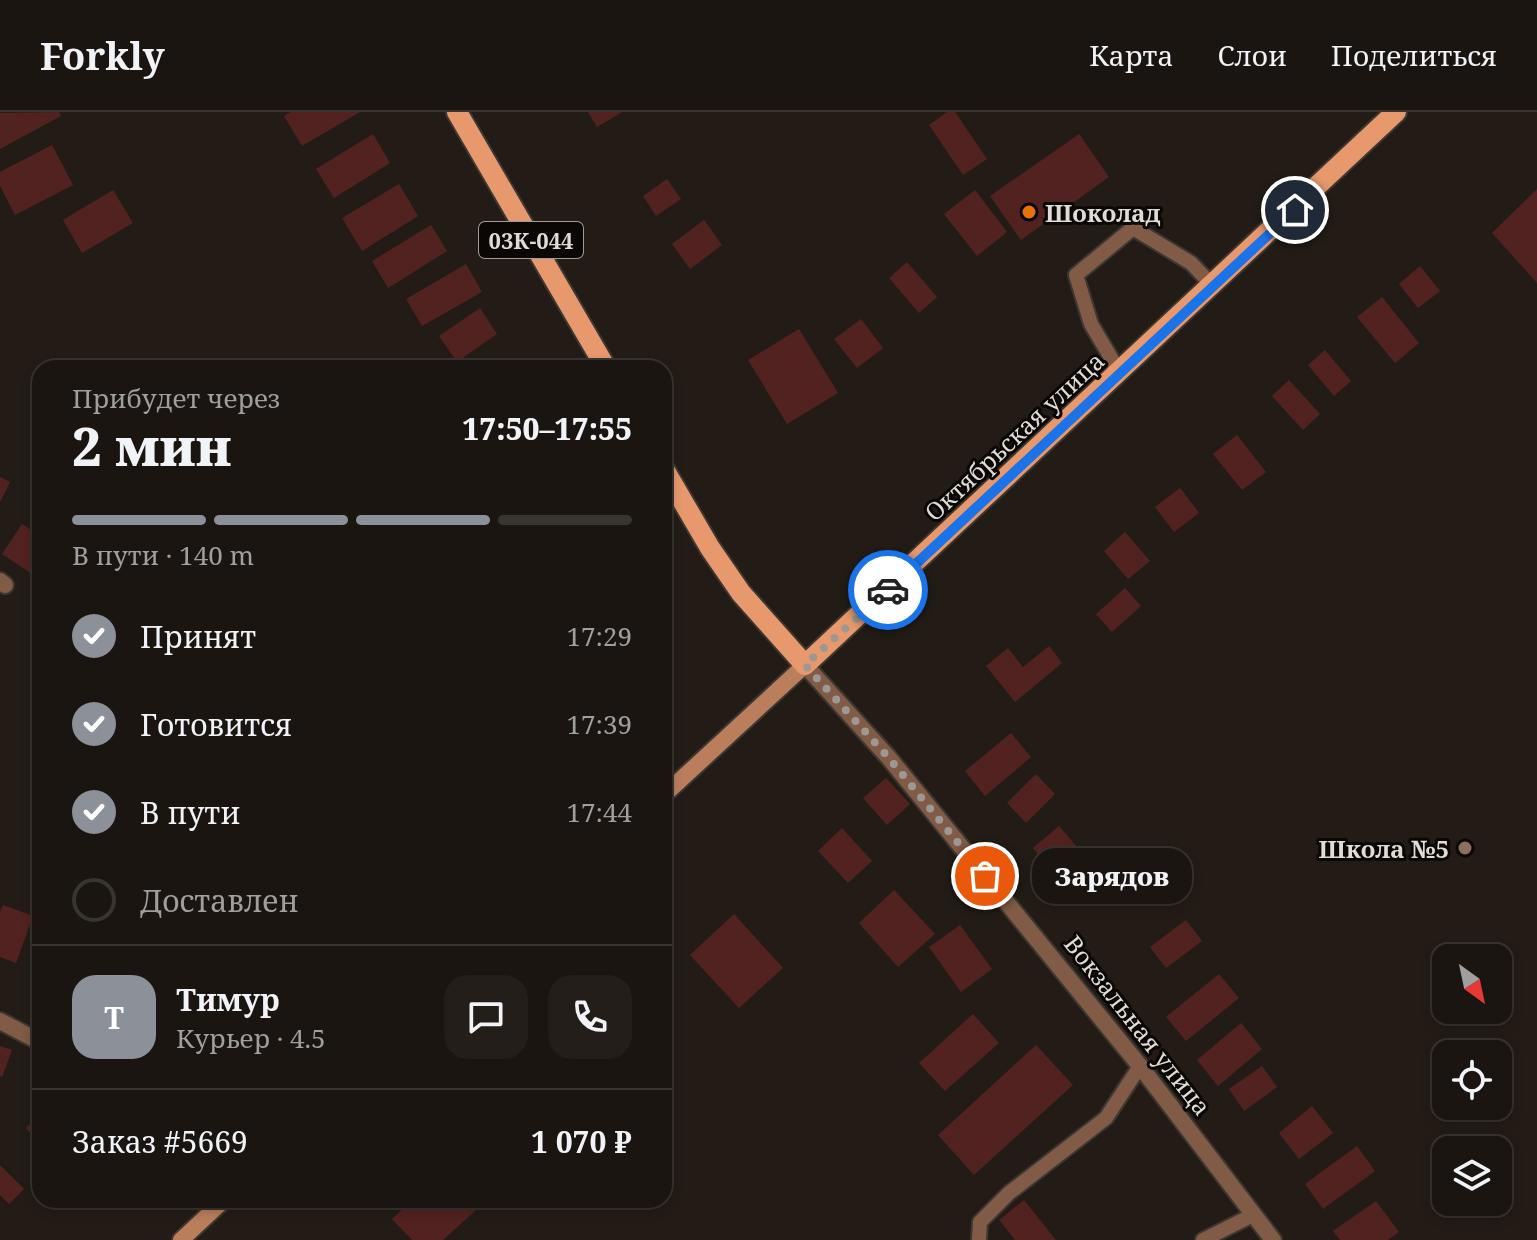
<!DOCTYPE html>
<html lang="ru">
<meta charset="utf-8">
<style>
:root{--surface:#1a1510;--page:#231e19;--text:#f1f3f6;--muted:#9f9f9f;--line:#383430;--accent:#8c9099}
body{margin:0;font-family:"Noto Serif",serif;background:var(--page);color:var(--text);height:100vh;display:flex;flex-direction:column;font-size:30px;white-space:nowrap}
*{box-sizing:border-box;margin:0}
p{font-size:26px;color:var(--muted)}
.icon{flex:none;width:44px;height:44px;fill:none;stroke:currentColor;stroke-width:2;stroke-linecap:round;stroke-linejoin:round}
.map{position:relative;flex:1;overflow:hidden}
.drawer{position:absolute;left:32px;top:248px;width:640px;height:848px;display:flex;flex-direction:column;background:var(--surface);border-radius:24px;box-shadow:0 4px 12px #0003,0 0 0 2px var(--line)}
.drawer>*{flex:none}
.needle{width:52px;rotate:147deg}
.controls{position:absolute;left:1432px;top:832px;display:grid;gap:16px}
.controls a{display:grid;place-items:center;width:80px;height:80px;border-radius:16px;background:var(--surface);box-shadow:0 4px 12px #0003,0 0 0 2px var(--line);font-size:40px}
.pin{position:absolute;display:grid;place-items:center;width:68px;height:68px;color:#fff;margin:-34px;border:4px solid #fff;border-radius:50%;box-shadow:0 2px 8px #0007}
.courier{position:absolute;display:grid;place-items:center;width:80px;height:80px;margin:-40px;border:6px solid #1a73e8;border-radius:50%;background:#fff;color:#222;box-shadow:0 2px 10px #0007}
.bubble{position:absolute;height:56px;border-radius:24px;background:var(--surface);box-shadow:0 4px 12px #0003,0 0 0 2px var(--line);font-size:26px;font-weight:800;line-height:56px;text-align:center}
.overview em{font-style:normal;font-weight:800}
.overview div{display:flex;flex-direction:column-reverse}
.overview{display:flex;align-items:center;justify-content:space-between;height:136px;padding:0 40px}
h1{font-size:52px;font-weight:800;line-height:60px}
.bar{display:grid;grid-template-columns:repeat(4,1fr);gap:12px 8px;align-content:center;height:96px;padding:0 40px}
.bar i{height:10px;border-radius:6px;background:var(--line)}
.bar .active{background:var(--accent)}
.bar p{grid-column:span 4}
.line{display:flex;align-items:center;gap:20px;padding:0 40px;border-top:2px solid var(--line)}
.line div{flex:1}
.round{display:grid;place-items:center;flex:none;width:84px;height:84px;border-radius:24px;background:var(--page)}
ol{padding:0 40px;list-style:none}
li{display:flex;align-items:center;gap:24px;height:88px}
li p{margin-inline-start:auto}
li .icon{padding:8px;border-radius:50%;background:var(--accent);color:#fff;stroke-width:4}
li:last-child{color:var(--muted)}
li i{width:44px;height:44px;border:4px solid var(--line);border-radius:50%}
header{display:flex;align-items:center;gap:48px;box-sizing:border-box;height:112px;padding:0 40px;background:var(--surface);border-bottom:2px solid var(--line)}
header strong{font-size:38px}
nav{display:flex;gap:44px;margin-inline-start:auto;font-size:28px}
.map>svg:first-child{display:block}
.building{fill:#522220}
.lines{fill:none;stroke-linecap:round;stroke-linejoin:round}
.service-casing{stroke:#3d3731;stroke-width:18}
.minor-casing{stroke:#3d3731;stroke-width:20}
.secondary-casing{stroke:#3d3731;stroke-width:20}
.primary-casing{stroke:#3d3731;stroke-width:24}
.service{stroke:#815b46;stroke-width:14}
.minor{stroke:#815b46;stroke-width:16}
.secondary{stroke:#ba7e5c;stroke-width:16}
.primary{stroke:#e7986c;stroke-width:20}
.done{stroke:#9d9893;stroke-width:8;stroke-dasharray:0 14.4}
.route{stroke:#1a73e8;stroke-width:10}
.food-dot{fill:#e8710a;stroke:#0a0705;stroke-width:3}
.education-dot{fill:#8d6e63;stroke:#0a0705;stroke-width:3}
.labels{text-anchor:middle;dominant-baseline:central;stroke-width:6;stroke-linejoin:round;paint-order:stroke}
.shield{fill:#0a0705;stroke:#9f9b98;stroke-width:2}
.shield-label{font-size:22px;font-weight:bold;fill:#dfdbd7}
.poi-label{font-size:24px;font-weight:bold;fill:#dfdbd7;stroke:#0a0705;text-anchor:start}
.street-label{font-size:24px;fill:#dfdbd7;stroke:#0a0705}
</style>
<header>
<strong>Forkly</strong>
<nav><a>Карта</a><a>Слои</a><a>Поделиться</a></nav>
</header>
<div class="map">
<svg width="1537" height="1128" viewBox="0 0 1537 1128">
<rect width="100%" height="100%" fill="#231c16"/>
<!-- building -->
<g class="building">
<path d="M59,0l2,4 -61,33v-36z"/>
<path d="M291,0h69l-58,34 -18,-30z"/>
<path d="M588,0h34l-25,15z"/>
<path d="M947,0h8l32,47 -24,16 -34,-50z"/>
<path d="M373,22l17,29 -56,35 -18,-29z"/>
<path d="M1079,22l30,43 -88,63 -31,-44z"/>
<path d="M52,33l21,40 -58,30 -15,-29v-14z"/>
<path d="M667,67l14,20 -25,17 -13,-20z"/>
<path d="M399,72l19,32 -56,35 -20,-33z"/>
<path d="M1537,77v94l-45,-50z"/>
<path d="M113,78l20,33 -51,30 -19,-33z"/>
<path d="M975,78l32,42 -30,24 -33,-42z"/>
<path d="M704,108l18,25 -32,24 -18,-25z"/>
<path d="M431,113l16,26 -59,37 -16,-27z"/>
<path d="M907,150l30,35 -18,16 -30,-35z"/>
<path d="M466,152l16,28 -60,34 -16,-27z"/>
<path d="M1420,154l20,25 -22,17 -19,-24z"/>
<path d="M1382,185l37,46 -24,20 -38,-46z"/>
<path d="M480,196l17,26 -40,28 -18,-26z"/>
<path d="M861,207l22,29 -26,20 -23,-29z"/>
<path d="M799,217l39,64 -51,31 -39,-64z"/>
<path d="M1325,238l26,31 -17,15 -26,-31z"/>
<path d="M1289,268l31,34 -17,16 -31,-34z"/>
<path d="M1237,323l29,37 -24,18 -29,-36z"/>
<path d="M0,365l10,5 -10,20z"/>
<path d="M1180,376l19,25 -25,19 -19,-25z"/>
<path d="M22,412l18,12v43l-38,-25z"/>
<path d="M1125,420l25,29 -22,18 -24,-28z"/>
<path d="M1125,476l16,18 -29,26 -16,-18z"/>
<path d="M1049,534l13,17 -47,39 -29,-36 22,-18 15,19z"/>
<path d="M1011,621l20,24 -46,39 -20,-25z"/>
<path d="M1036,662l19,20 -29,29 -19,-20z"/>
<path d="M886,666l24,26 -23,21 -24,-27z"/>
<path d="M1059,714l18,21 -25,22 -19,-21z"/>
<path d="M842,716l30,33 -24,22 -30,-32z"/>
<path d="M1103,739l19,23 -38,31 -19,-24z"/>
<path d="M894,778l41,44 -37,33 -39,-44z"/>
<path d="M3,793l30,11 -17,47 -16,-6v-45z"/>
<path d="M734,802l49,54 -44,40 -49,-53z"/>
<path d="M1186,808l16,21 -36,27 -16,-21z"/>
<path d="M960,813l32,44 -31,23 -32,-45z"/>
<path d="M1219,862l20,24 -53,43 -20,-24z"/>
<path d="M973,902l26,29 -54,48 -26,-28z"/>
<path d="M1241,911l21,26 -44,37 -21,-26z"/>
<path d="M1036,933l37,40 -99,90 -36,-40z"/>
<path d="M0,934l12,4 -10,27 -2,-1z"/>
<path d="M1262,954l15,21 -33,24 -15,-22z"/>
<path d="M1312,994l21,27 -34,26 -20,-26z"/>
<path d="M40,1003v29l-14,-16z"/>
<path d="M1357,1034l18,25 -52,38 -18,-25z"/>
<path d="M0,1053l24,24 -15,15 -9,-9z"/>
<path d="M412,1088h75l-44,40h-31l-20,-21z"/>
<path d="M1024,1088l32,40h-41l-16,-20z"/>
<path d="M1376,1089l23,31 -11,8h-48l-7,-9z"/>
</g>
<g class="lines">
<defs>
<g id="service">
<path d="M1120,261l-29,-49 -15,-49 57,-47 58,35 22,23"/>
<path d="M979,1128l1,-18 29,-29 97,-75 34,-52"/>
<path d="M1203,1128l50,-25"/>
</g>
<g id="minor">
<path d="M0,469l5,4"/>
<path d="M805,553l84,93 251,308 133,174"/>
<path d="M0,909l40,21"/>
</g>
<g id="secondary">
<path d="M664,683l141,-130"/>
<path d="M181,1128l43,-40"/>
</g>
<g id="primary">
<path d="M457,0l149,256"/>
<path d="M664,357l46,79 31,45 64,72 591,-553"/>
</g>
</defs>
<!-- service casing -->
<use href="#service" class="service-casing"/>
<!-- minor casing -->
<use href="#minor" class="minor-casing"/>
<!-- secondary casing -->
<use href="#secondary" class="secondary-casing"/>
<!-- primary casing -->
<use href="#primary" class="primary-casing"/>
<!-- service -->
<use href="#service" class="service"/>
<!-- minor -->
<use href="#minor" class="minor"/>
<!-- secondary -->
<use href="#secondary" class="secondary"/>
<!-- primary -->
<use href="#primary" class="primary"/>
</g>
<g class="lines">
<!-- done -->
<path class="done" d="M888,478l-83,75 84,93 96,118"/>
<!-- route -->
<path class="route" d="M888,478l407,-380"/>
</g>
<!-- markers -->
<circle class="food-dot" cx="1029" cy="100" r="8"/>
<circle class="education-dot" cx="1465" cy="736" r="8"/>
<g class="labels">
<!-- shield labels -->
<rect class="shield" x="479" y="110" width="104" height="36" rx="6"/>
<g class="shield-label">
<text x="531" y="128">03К-044</text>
</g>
<!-- poi labels -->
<g class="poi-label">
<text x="1045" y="100">Шоколад</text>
<text x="1449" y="736" text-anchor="end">Школа №5</text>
</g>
<!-- street labels -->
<g class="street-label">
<text transform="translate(1014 324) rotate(-43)">Октябрьская улица</text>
<text transform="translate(1138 913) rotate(52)">Вокзальная улица</text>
</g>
</g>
</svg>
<div class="controls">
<a><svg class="needle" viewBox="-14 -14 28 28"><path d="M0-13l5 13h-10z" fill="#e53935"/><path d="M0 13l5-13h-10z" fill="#9f9f9f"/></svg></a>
<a><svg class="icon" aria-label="locate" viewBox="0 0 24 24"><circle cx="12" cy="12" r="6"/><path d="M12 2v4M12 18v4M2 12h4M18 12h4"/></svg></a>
<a><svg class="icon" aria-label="layers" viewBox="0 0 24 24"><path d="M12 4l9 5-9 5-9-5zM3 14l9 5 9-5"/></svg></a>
</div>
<div class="pin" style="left:985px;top:764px;background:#ea580c"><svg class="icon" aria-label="bag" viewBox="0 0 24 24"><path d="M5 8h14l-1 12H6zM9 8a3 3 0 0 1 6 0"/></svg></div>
<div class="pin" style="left:1295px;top:98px;background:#1f2937"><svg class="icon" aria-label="home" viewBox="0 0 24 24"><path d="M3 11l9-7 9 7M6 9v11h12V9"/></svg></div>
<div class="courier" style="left:888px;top:478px"><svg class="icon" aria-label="car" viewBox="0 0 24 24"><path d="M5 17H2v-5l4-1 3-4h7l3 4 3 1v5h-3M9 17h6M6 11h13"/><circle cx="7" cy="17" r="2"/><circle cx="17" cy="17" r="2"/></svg></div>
<div class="bubble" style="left:1032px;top:736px;width:160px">Зарядов</div>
<section class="drawer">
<div class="overview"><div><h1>2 мин</h1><p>Прибудет через</p></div><em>17:50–17:55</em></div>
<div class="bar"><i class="active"></i><i class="active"></i><i class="active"></i><i></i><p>В пути · 140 m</p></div>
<ol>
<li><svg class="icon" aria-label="check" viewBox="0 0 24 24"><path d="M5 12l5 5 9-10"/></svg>Принят<p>17:29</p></li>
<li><svg class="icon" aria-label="check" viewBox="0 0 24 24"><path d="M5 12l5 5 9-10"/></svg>Готовится<p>17:39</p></li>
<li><svg class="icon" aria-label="check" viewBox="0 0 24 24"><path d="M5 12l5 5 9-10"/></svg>В пути<p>17:44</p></li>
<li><i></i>Доставлен</li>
</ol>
<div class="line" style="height:144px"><b class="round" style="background:var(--accent);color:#fff">Т</b><div><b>Тимур</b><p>Курьер · 4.5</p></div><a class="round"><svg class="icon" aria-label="chat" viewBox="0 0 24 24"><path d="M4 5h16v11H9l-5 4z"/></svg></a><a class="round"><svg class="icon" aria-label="phone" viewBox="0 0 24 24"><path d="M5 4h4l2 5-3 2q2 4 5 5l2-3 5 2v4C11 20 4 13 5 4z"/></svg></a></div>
<div class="line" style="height:104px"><div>Заказ #5669</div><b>1 070 ₽</b></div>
</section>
</div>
